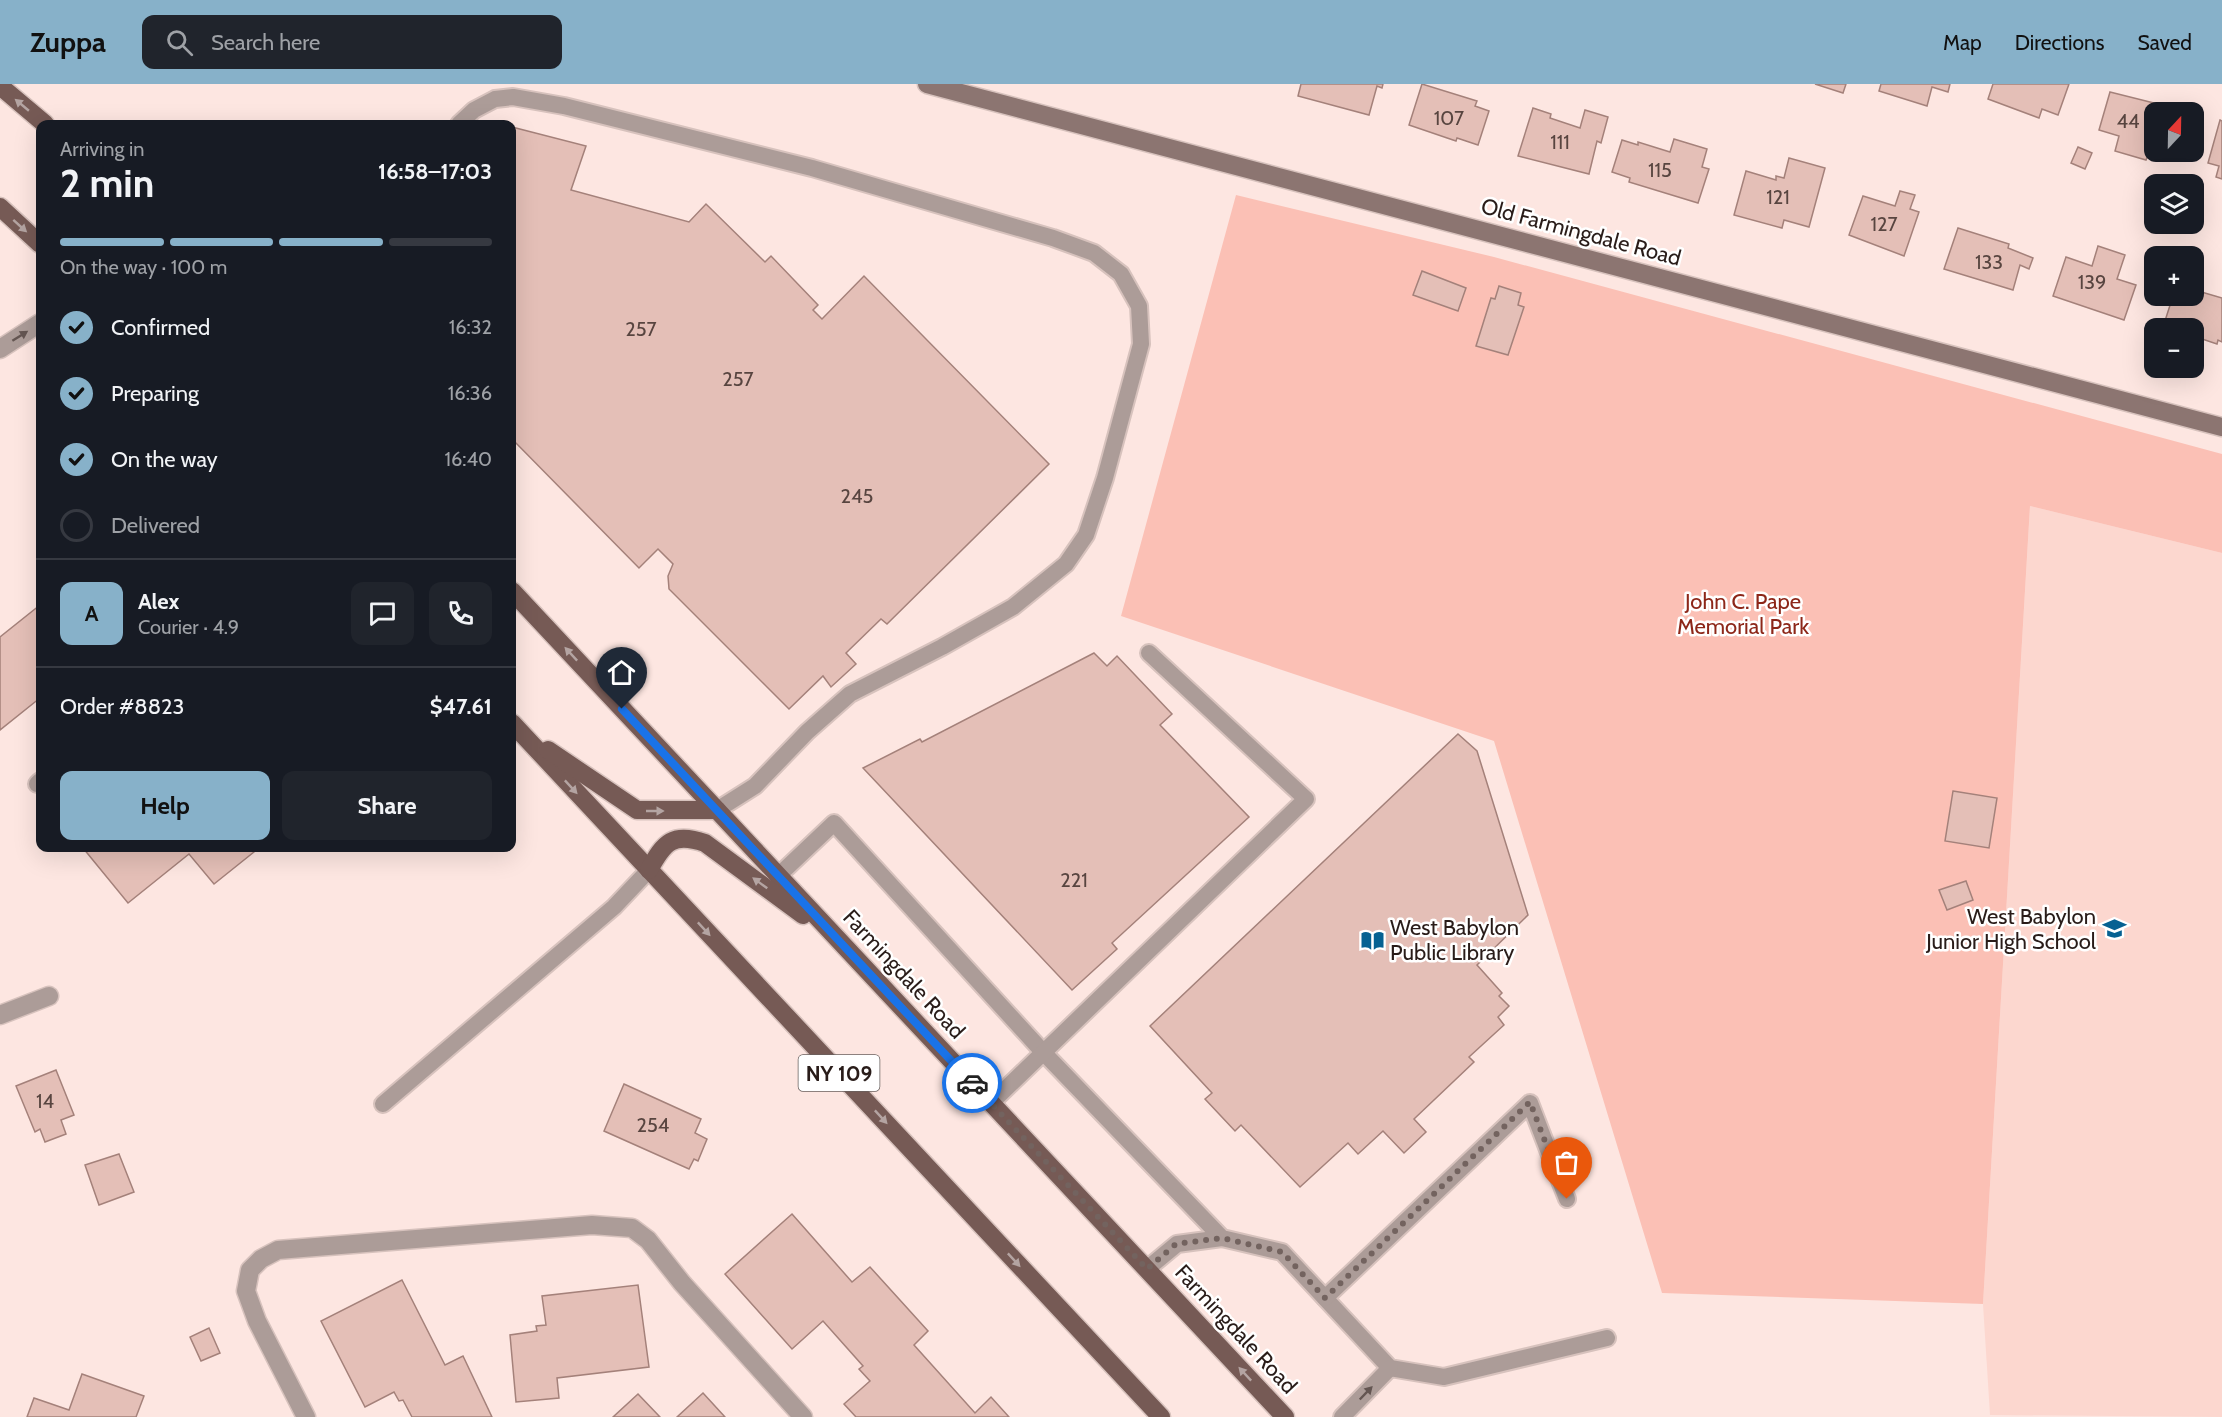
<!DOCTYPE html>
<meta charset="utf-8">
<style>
:root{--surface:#171b24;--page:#20242c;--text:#f1f3f6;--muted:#9ea1a6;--line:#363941;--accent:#87b1c9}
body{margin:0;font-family:Cabin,sans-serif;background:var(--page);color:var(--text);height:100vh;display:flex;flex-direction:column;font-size:22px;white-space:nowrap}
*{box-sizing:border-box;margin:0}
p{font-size:20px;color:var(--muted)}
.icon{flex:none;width:33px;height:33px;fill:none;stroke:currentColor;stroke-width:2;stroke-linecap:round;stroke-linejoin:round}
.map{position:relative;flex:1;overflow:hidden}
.panel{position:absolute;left:36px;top:36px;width:480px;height:732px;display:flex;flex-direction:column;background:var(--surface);border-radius:12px;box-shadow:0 6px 24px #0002}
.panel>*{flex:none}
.needle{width:39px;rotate:22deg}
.fabs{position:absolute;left:2144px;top:18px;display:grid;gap:12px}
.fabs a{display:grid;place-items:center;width:60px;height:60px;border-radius:12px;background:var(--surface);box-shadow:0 6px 24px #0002;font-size:30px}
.pin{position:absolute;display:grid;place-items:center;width:51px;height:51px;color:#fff;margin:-62px -26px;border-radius:50% 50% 50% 0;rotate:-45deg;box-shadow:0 0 6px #0007}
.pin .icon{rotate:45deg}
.courier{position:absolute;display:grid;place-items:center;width:60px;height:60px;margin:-30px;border:4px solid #1a73e8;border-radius:50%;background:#fff;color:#222;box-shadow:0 2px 8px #0007}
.overview em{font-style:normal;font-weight:800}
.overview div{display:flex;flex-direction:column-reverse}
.overview{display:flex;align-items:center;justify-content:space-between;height:102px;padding:0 24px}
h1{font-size:39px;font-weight:800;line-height:45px}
.bar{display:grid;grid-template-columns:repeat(4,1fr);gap:9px 6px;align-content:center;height:72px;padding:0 24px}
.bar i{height:8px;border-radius:4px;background:var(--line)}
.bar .on{background:var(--accent)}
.bar p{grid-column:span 4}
.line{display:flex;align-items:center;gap:15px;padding:0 24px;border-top:2px solid var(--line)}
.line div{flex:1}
.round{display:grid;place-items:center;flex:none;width:63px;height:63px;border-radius:12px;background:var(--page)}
ol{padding:0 24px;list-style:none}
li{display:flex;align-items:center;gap:18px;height:66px}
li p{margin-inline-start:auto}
li .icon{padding:6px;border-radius:50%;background:var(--accent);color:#111;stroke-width:4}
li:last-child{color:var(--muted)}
li i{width:33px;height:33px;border:3px solid var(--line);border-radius:50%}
.cta{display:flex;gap:12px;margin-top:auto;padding:12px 24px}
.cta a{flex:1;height:69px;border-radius:12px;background:var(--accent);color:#111;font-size:24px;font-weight:800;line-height:69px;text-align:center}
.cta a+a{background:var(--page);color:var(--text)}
header{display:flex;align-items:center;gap:36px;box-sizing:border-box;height:84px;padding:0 30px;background:var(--accent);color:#111}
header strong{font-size:28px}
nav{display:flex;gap:33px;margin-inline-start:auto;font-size:21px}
.search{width:420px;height:54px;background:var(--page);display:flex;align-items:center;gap:15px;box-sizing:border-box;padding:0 21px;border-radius:12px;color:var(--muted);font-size:22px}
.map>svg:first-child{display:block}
.built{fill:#fcd7cf}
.green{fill:#fbc0b5}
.building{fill:#e4bfb7;stroke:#a4817a;stroke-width:1.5}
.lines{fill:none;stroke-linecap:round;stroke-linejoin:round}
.lane-casing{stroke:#d7c2bd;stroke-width:20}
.street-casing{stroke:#d7c2bd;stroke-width:21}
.secondary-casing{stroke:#d7c2bd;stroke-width:21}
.primary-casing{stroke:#d7c2bd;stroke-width:21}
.lane{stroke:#ac9c98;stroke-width:16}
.street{stroke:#ac9c98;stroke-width:18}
.secondary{stroke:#8c7571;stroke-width:18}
.primary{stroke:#765a55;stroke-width:18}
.oneway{fill:#b4a4a2}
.oneway2{fill:#645652}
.done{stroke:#73635f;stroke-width:6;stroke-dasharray:0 10.8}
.route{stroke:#1a73e8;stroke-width:8}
.labels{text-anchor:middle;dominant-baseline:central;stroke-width:5;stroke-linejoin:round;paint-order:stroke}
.number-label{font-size:20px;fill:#584540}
.shield{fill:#fff;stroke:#69605e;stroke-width:1.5}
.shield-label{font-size:21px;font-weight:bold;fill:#291c19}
.street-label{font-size:22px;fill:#291c19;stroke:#fff}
.park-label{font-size:22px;fill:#8d2719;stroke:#fff}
.poi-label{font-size:22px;fill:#291c19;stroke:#fff;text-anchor:end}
</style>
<header>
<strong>Zuppa</strong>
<div class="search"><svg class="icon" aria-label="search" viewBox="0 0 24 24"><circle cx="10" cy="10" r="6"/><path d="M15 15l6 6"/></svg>Search here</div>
<nav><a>Map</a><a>Directions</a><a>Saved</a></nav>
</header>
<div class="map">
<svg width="2222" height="1333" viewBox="0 0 2222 1333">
<rect width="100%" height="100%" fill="#fde6e1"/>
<!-- built -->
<path class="built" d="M2030,422l192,47v864l-232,-2 -7,-111z"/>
<!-- green -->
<path class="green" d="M1236,111l258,62 728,197v99l-192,-47 -47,798 -321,-11 -168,-552 -373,-125z"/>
<!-- building -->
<g class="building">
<path d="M1301,0h82l-1,4 -5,-2 -8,29 -71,-19z"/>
<path d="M1422,0l55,17 -2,5 14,5 -11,34 -21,-7 -1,3 -47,-16z"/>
<path d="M1815,0h31l-3,9z"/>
<path d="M1881,0h69l-2,8 -16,-5 -5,19 -48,-15z"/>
<path d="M1993,0h76l-11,31 -16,-6 -3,9 -51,-19z"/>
<path d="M2110,8l68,17 -1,3h-23v26l-8,22 -31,-9 4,-15 -20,-6z"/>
<path d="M1533,24l18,6 -1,4 30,10 5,-18 23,7 -7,26 -4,-2 -8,33 -71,-18z"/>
<path d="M2220,36l2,1v58l-6,-2 3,-11 -11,-3z"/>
<path d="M512,43l74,19 -15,44 118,32 17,-18 59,58 6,-6 47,49 -5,5 9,9 42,-43 185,188 -162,160 -6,-5 -35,34 10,11 -25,23 -8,-11 -34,33 -120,-120 -1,-13 5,-12 -15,-15 -19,19 -127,-129z"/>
<path d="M1674,55l33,10 -5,18 7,2 -11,34 -69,-21 1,-4 -18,-6 10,-32 16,5v-3l32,10z"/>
<path d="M2078,63l14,6 -7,16 -14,-6z"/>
<path d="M1789,74l36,10 -16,59 -25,-7 -2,8 -48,-13 12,-44 30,9v-4l8,2z"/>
<path d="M1900,107l15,4 -5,14 9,3 -15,44 -55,-21 14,-39 32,10z"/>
<path d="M1958,144l51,16 -1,4 25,10 -4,11 -9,-4 -7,25 -69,-21z"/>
<path d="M2098,162l27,9 -8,24 19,6 -12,35 -71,-24 13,-39 26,9z"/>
<path d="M1422,187l44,17 -8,23 -45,-16z"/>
<path d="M2195,191l7,3 -4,13 24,7v44l-4,-2 -1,4 -24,-8v-8l-30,-1 10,-31h20z"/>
<path d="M1499,202l22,7 -3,12 6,2 -16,48 -32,-9 15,-48 4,1z"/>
<path d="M40,521v93l-40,32v-93z"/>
<path d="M1094,569l13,13 10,-10 55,58 -12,11 89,92 -137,126 5,6 -45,41 -209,-222 57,-29 2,3z"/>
<path d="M1458,650l19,17 51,164 -51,50 25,28 -3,3 10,10 -11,11 6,8 -35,32 5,5 -60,57 12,13 -22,21 -21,-22 -25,23 -10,-11 -48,44 -59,-62 -6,6 -30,-32 7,-6 -62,-67z"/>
<path d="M1953,707l44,7 -8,50 -44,-7z"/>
<path d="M83,764h176l-45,36 -25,-30 -61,49z"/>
<path d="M1966,797l7,19 -26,10 -8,-20z"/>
<path d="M56,986l18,45 -13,5 5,14 -21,8 -5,-13 -5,3 -19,-46z"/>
<path d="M624,1000l77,35 -6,14 12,6 -9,22 -4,-2 -5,10 -85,-38z"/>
<path d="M119,1070l15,38 -35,13 -14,-40z"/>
<path d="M792,1130l60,68 18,-15 58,64 -14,14 61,68 16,-16 18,20h-153l-12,-13 26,-23 -11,-12 4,-3 -40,-45 -31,28 -67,-75z"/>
<path d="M402,1196l43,85 18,-9 29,61h-80l-9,-17 -4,1 -5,-9 -29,15 -44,-86z"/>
<path d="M638,1201l11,82 -92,11 2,20 -43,4 -6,-67 27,-4 -1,-5 10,-1 -4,-29z"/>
<path d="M209,1244l11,25 -19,8 -11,-24z"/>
<path d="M82,1290l62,22 -8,21h-109l7,-19 35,12z"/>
<path d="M703,1309l22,24h-48z"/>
<path d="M638,1310l22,23h-47z"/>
</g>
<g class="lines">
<defs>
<g id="lane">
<path d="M459,40l15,-14 21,-11 18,-2 51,9 248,62 241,70 41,15 27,21 18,32 2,38 -36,134 -19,57 -20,29 -53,43 -71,40 -92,47 -43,38 -52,54 -38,24"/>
<path d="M37,700l3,-3"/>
<path d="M778,792l56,-53 209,229 179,186 60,14 108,116 54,9 163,-39"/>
<path d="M991,1019l315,-304 -157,-146"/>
<path d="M383,1020l231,-197 35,-37"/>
<path d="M1147,1185l30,-25 45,-6"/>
<path d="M1325,1214l205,-195 37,96"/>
<path d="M1342,1333l48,-49"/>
</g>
<g id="street">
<path d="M0,265l40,-26"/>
<path d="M0,931l49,-19"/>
<path d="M306,1333l-49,-96 -11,-30 4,-21 11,-11 17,-9 314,-25 40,3 16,12 34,43 121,134"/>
</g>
<path id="secondary" d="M927,0l1295,343"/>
<g id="primary">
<path d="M0,2l45,38"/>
<path d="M0,123l40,37"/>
<path d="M512,507l773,826"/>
<path d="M512,639l649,694"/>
<path d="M548,666l89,60h80"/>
<path d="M649,786c15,-28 24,-38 56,-27l98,72"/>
</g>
</defs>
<!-- lane casing -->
<use href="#lane" class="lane-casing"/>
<!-- street casing -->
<use href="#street" class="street-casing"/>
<!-- secondary casing -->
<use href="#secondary" class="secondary-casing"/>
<!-- primary casing -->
<use href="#primary" class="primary-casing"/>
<!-- lane -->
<use href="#lane" class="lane"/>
<!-- street -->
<use href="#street" class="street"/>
<!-- secondary -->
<use href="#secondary" class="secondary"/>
<!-- primary -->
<use href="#primary" class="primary"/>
</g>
<!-- one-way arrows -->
<defs><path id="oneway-solid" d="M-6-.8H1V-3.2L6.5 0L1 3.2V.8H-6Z" transform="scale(1.5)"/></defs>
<g class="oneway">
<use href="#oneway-solid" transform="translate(22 21) rotate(-140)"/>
<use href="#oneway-solid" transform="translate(20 142) rotate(42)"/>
<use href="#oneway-solid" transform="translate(571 570) rotate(-133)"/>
<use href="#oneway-solid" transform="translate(571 703) rotate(47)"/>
<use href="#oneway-solid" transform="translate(655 727)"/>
<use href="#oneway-solid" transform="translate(760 799) rotate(-144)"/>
<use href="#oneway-solid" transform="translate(704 845) rotate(47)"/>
<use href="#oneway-solid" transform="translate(881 1033) rotate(47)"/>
<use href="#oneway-solid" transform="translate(1014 1176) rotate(47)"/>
<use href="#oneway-solid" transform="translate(1245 1290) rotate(-133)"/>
</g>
<g class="oneway2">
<use href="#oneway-solid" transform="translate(20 252) rotate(-32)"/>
<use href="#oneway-solid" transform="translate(1366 1309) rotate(-46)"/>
</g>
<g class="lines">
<!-- done -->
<path class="done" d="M972,999l175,186 29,-25 46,-6 60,14 43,46 205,-196 37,97"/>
<!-- route -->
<path class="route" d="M622,625l350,374"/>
</g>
<!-- icons -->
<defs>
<symbol id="school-bare" viewBox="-9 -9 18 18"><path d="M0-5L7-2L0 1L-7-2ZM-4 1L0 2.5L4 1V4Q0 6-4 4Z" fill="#066192" stroke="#fff" stroke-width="2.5" paint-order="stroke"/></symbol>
<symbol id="library-bare" viewBox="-9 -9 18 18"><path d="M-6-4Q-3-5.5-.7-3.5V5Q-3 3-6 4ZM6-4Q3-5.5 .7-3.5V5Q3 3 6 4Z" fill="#066192" stroke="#fff" stroke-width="2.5" paint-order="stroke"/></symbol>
</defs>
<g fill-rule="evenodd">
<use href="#school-bare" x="2098" y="828" width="33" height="33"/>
<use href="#library-bare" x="1356" y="840" width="33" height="33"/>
</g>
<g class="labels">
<!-- number labels -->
<g class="number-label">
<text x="1449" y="34">107</text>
<text x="2128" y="37">44</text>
<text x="1560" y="58">111</text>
<text x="1660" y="86">115</text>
<text x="1778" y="113">121</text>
<text x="1884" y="140">127</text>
<text x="1989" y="178">133</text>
<text x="2092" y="198">139</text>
<text x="641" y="245">257</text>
<text x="738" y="295">257</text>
<text x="857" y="412">245</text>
<text x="1074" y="796">221</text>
<text x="45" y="1017">14</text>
<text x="653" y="1041">254</text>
</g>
<!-- shield labels -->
<rect class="shield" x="798.5" y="971" width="81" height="36" rx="4.5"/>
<g class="shield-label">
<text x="839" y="989">NY 109</text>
</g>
<!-- street labels -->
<g class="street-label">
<text transform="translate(1581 148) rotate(15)">Old Farmingdale Road</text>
<text transform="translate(904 890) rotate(47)">Farmingdale Road</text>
<text transform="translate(1236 1245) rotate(47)">Farmingdale Road</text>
</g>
<!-- park labels -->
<g class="park-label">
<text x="1743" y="517">John C. Pape<tspan x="1743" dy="25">Memorial Park</tspan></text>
</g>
<!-- poi labels -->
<g class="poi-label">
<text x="2096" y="832">West Babylon<tspan x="2096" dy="25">Junior High School</tspan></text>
<text x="1390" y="843" text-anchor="start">West Babylon<tspan x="1390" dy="25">Public Library</tspan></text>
</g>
</g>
</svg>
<div class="fabs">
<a><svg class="needle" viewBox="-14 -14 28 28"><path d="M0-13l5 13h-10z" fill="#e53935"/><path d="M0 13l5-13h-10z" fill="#9ea1a6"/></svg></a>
<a><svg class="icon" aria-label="layers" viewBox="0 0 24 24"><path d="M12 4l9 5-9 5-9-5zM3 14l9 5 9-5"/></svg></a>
<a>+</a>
<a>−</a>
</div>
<div class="pin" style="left:1567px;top:1115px;background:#ea580c"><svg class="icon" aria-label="bag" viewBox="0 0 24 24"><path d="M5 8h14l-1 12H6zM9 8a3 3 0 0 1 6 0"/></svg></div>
<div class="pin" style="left:622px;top:625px;background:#1f2937"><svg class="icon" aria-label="home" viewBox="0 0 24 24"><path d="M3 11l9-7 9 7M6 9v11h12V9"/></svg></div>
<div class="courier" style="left:972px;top:999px"><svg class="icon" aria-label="car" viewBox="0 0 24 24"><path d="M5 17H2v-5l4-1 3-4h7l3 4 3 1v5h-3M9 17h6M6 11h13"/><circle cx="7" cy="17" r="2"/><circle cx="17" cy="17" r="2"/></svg></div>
<section class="panel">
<div class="overview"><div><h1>2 min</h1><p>Arriving in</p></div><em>16:58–17:03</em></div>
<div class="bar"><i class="on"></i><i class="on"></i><i class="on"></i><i></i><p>On the way · 100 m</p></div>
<ol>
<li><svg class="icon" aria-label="check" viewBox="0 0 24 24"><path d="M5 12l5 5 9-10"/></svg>Confirmed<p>16:32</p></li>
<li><svg class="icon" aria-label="check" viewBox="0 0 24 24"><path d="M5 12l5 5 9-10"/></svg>Preparing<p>16:36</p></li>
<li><svg class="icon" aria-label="check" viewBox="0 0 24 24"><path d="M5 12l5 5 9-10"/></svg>On the way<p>16:40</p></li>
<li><i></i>Delivered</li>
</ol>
<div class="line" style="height:108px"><b class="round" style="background:var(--accent);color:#111">A</b><div><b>Alex</b><p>Courier · 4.9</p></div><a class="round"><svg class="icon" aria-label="chat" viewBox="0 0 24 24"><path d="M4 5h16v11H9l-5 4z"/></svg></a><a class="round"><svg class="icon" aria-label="phone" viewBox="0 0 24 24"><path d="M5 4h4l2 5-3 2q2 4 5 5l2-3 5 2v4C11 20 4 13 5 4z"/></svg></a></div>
<div class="line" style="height:78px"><div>Order #8823</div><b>$47.61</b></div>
<div class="cta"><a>Help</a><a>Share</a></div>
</section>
</div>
